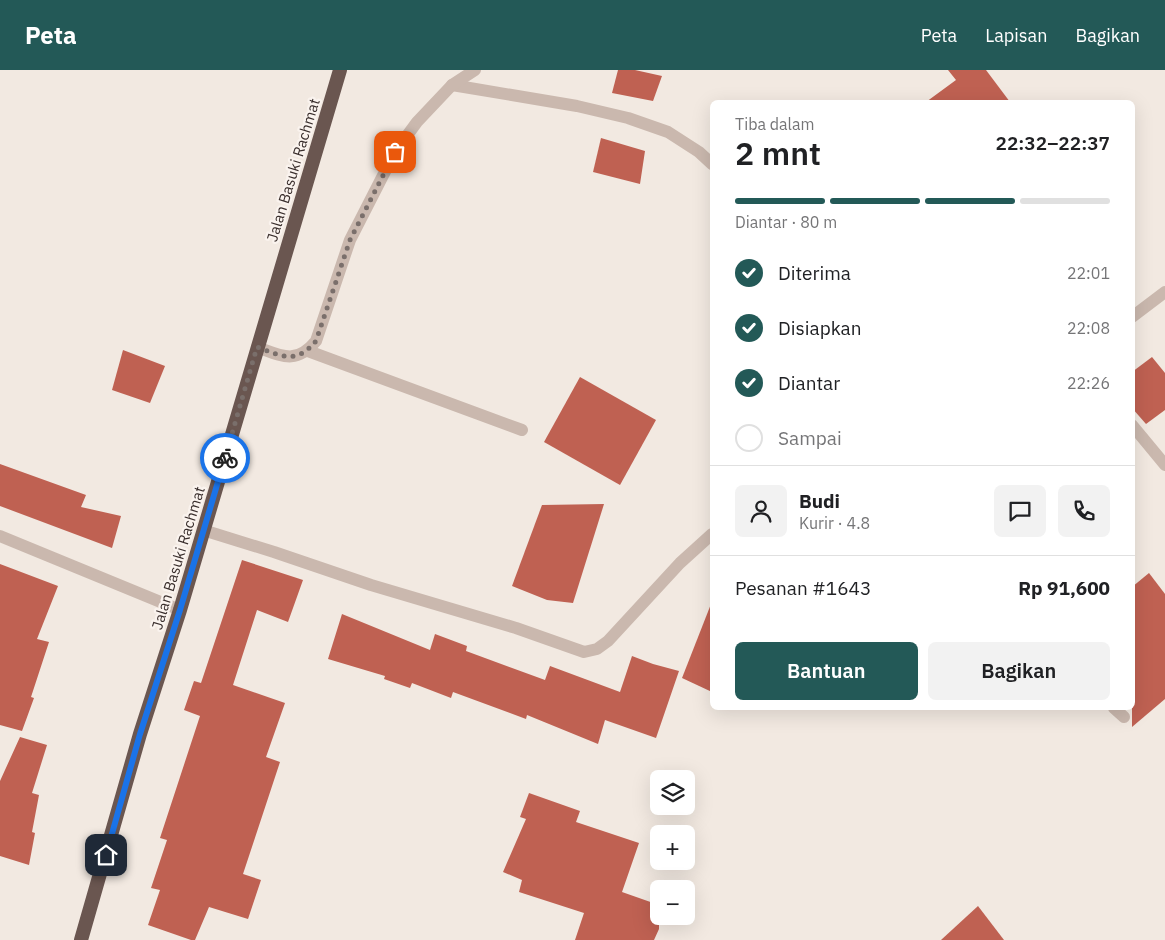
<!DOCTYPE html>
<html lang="id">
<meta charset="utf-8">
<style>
:root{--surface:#fff;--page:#f2f2f2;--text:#202124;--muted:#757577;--line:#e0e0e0;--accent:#235957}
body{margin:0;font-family:"IBM Plex Sans",sans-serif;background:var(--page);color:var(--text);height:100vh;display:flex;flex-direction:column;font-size:19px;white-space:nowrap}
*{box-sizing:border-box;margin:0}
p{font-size:16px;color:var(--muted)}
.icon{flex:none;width:28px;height:28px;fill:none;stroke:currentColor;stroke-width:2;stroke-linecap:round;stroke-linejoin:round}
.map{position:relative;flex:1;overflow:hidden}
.sheet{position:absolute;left:710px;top:30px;width:425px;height:610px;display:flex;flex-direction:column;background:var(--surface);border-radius:8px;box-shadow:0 5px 20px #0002}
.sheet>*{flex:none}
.tools{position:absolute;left:650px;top:700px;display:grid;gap:10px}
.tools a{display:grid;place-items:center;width:45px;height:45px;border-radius:8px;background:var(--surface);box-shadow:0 5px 20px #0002;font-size:25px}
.pin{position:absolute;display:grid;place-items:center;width:42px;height:42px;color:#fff;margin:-21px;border-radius:10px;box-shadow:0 2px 8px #0006}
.courier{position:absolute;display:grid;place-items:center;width:50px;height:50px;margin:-25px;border:4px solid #1a73e8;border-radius:50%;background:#fff;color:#222;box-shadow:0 1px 6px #0007}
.summary em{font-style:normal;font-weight:600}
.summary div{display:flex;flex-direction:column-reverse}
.summary{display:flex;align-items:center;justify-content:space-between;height:85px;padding:0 25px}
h1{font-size:32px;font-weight:600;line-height:38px}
.bar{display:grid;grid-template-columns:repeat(4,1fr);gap:8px 5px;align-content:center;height:60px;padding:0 25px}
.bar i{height:6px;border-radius:4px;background:var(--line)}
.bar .active{background:var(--accent)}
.bar p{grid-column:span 4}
.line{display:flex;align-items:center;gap:12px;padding:0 25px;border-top:1px solid var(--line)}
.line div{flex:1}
.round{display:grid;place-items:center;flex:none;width:52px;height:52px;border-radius:8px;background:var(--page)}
ol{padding:0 25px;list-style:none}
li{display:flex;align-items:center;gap:15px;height:55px}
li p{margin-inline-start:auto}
li .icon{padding:5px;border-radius:50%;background:var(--accent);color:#fff;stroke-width:4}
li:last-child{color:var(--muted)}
li i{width:28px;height:28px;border:2px solid var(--line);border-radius:50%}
.cta{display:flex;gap:10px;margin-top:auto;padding:10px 25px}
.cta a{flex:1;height:58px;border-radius:8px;background:var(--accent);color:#fff;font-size:20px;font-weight:600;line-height:58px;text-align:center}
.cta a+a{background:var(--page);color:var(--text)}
header{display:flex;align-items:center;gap:30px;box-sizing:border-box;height:70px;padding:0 25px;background:var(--accent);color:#fff}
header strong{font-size:24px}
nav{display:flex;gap:28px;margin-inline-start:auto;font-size:18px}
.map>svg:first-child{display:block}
.building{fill:#bf6152}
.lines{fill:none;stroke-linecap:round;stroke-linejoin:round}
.service{stroke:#cab8ae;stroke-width:12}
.minor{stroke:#cab8ae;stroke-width:12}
.trunk{stroke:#6a5650;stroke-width:14}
.done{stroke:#7a6f6b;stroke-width:5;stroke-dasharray:0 9}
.route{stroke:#1a73e8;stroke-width:6}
.labels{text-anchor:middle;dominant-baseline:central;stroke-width:4.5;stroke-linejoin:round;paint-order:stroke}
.street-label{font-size:15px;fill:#392e2c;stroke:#faf3ee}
</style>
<header>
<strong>Peta</strong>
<nav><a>Peta</a><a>Lapisan</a><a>Bagikan</a></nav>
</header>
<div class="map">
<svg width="1165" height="870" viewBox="0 0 1165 870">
<rect width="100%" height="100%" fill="#f2e9e1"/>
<!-- building -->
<g class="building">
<path d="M618,0h17l27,6 -9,25 -41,-8z"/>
<path d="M948,0h38l24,32h-84l30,-22z"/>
<path d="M601,68l44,13 -5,33 -47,-12z"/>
<path d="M123,280l42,16 -15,37 -38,-13z"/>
<path d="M1152,287l13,16v37l-19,14 -14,-16v-36z"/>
<path d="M580,307l76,43 -36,65 -76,-43z"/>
<path d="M0,394l86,31 -5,12 40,9 -9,32 -112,-42z"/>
<path d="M604,434l-31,99 -26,-3 -35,-14 30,-81z"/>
<path d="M242,490l61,20 -15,42 -31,-12 -24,75 52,18 -19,54 14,5 -37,112 18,6 -13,39 -39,-12 -14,33h-4l-43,-15 12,-35 -9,-2 16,-48 -7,-2 40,-122 -16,-6 10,-29 7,2z"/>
<path d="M0,494l58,22 -21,53 12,3 -18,55 3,1 -12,33 -22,-6z"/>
<path d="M1149,503l16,21v105l-33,28v-140z"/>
<path d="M711,534h1v88l-30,-14z"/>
<path d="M342,544l88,36 5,-16 32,12 -1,5 79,29 5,-14 70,26 12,-36 21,8 26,7 -23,67 -51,-18 -7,24 -71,-29 -1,4 -73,-27 -2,6 -39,-15 -2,5 -26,-9 1,-3 -57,-17z"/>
<path d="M20,667l27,8 -15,48 7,2 -7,37 3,1 -6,32 -29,-9v-75z"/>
<path d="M529,723l51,18 -4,11 63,21 -17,49 37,13v24l-5,11h-79l9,-27 -65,-21 3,-12 -19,-8 23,-53 -6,-2z"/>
<path d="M978,836l26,34h-63z"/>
</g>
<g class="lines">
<!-- service -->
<path class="service" d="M308,281l214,79"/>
<!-- minor -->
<g class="minor">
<path d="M452,15l125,21 51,12 40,14 31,20 13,12"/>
<path d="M1132,247l33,-25"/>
<path d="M257,277c25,9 39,18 59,-6l34,-101 45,-88 22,-30 35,-37 23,-15"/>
<path d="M1132,355l33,40"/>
<path d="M203,460l71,22 97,33 145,43 68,24 13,-3 11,-8 72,-78 32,-29"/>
<path d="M0,466l180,74"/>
<path d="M1114,638l10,9"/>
</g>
<!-- trunk -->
<path class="trunk" d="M81,870l59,-206 40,-124 160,-540"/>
</g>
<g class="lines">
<!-- done -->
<path class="done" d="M225,388l32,-111c25,9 39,18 59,-6l34,-101 45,-88"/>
<!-- route -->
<path class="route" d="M106,785l34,-121 40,-124 45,-152"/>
</g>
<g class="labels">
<!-- street labels -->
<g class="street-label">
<text transform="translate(293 100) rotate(-73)">Jalan Basuki Rachmat</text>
<text transform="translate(178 488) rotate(-73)">Jalan Basuki Rachmat</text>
</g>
</g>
</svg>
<div class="tools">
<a><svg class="icon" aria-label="layers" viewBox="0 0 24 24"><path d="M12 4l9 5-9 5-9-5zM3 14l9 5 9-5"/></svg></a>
<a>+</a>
<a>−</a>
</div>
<div class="pin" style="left:395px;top:82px;background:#ea580c"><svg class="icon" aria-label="bag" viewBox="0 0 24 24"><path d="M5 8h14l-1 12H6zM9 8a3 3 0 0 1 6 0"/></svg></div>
<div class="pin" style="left:106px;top:785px;background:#1f2937"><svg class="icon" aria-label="home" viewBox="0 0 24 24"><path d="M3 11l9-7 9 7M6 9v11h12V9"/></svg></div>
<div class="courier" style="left:225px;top:388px"><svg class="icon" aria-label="bike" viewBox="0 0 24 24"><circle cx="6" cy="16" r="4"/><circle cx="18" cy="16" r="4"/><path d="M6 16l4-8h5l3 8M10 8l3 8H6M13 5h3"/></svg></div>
<section class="sheet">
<div class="summary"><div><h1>2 mnt</h1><p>Tiba dalam</p></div><em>22:32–22:37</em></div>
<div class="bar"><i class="active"></i><i class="active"></i><i class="active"></i><i></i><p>Diantar · 80 m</p></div>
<ol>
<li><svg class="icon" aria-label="check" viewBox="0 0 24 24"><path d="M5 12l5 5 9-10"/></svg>Diterima<p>22:01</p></li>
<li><svg class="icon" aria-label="check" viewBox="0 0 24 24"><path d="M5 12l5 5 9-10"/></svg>Disiapkan<p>22:08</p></li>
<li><svg class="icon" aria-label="check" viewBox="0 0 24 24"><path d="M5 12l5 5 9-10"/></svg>Diantar<p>22:26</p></li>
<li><i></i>Sampai</li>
</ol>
<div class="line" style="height:90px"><a class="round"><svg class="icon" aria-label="person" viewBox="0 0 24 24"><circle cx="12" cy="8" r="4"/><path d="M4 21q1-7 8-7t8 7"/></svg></a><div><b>Budi</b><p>Kurir · 4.8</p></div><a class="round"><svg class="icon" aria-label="chat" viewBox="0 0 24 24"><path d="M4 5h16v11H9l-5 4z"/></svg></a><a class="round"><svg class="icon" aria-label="phone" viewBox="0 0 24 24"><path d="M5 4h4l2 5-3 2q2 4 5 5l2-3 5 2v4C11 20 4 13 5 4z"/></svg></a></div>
<div class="line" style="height:65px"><div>Pesanan #1643</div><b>Rp 91,600</b></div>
<div class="cta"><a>Bantuan</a><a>Bagikan</a></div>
</section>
</div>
